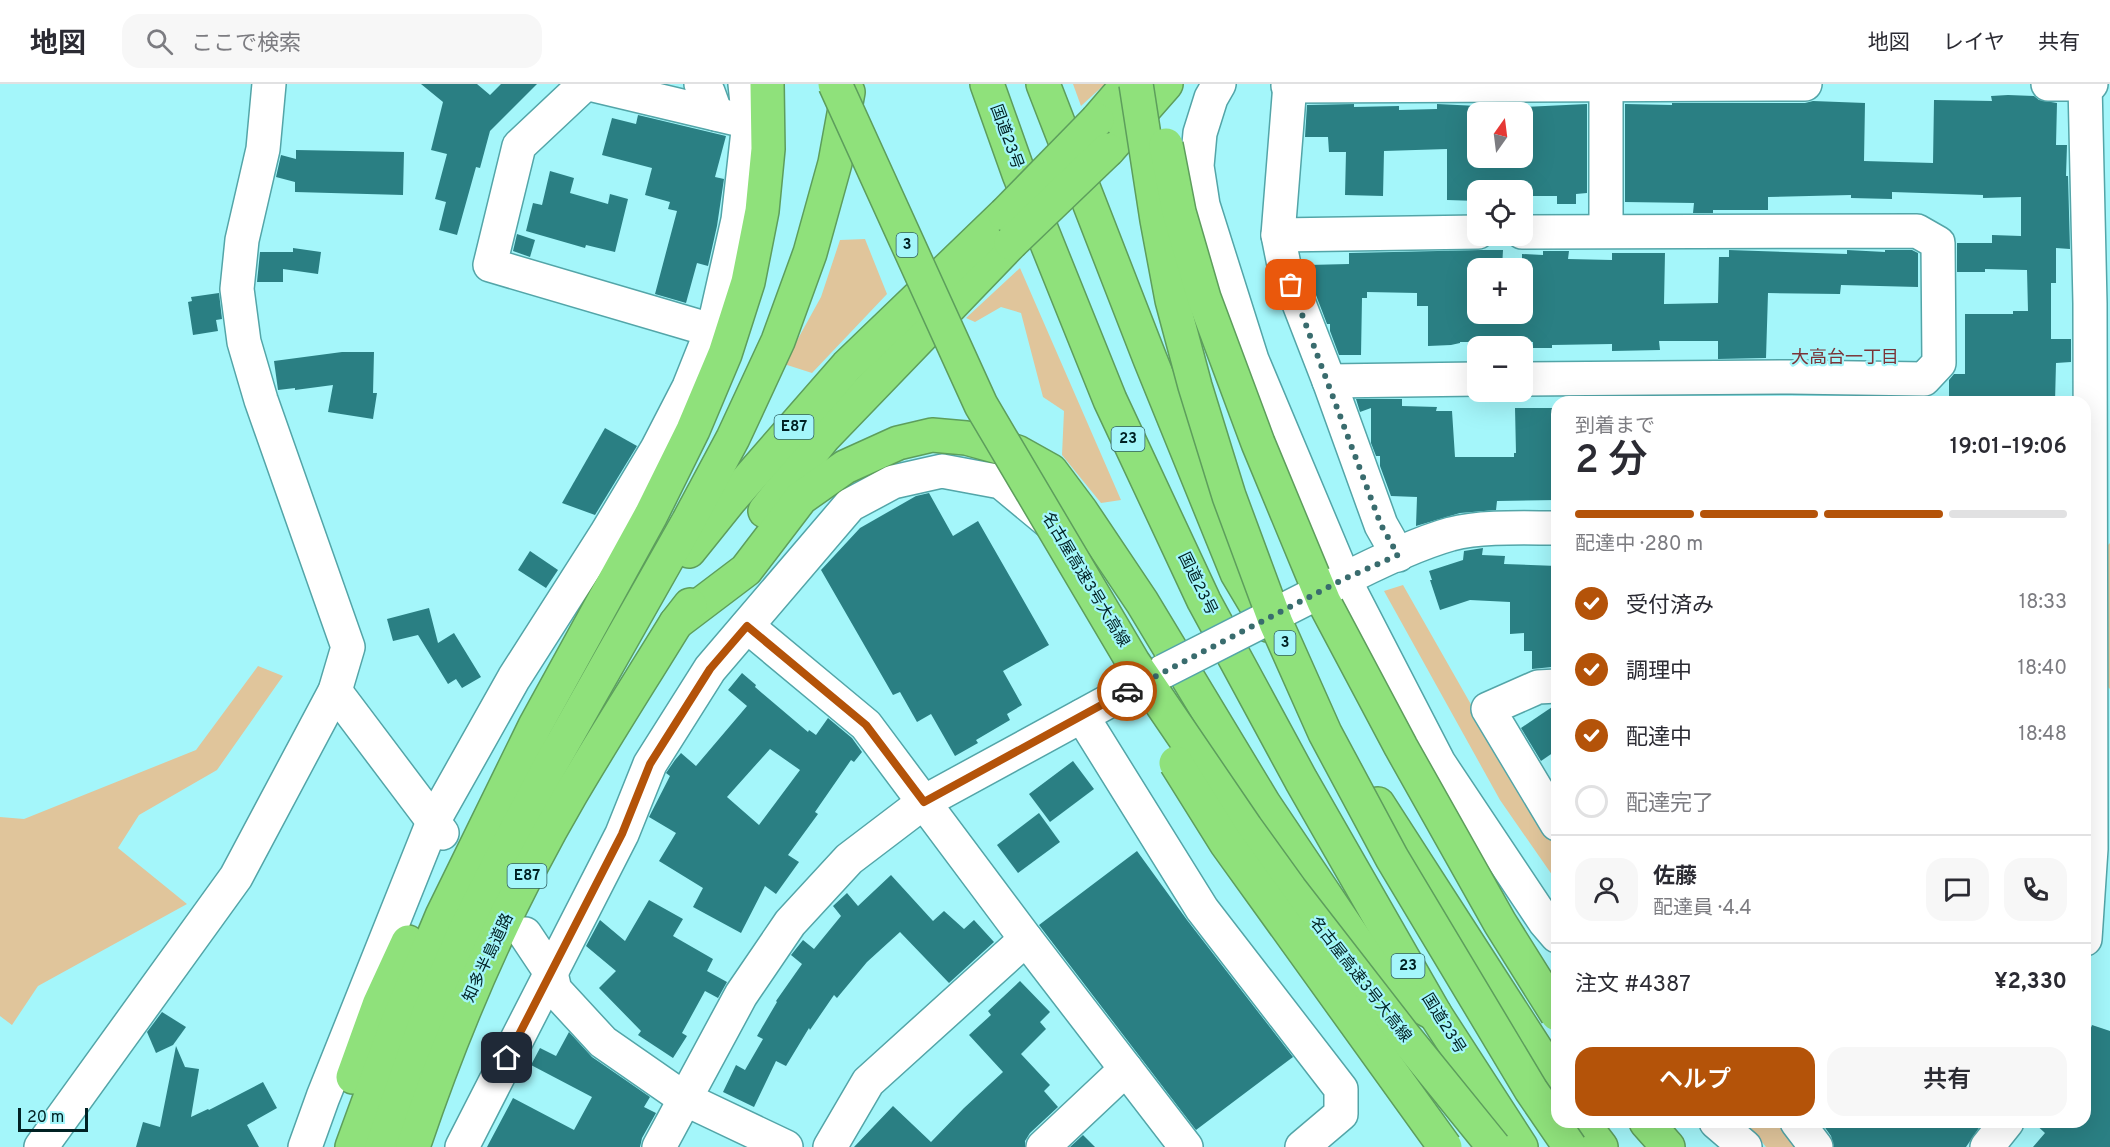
<!DOCTYPE html>
<html lang="ja">
<meta charset="utf-8">
<style>
:root{--surface:#fff;--page:#f7f7f7;--text:#2b2b33;--muted:#7c7c81;--line:#e1e1e2;--accent:#b45309}
body{margin:0;font-family:Overpass,"Noto Sans JP",sans-serif;background:var(--page);color:var(--text);height:100vh;display:flex;flex-direction:column;font-size:22px;white-space:nowrap}
*{box-sizing:border-box;margin:0}
p{font-size:20px;color:var(--muted)}
.icon{flex:none;width:33px;height:33px;fill:none;stroke:currentColor;stroke-width:2;stroke-linecap:round;stroke-linejoin:round}
.map{position:relative;flex:1;overflow:hidden}
.details{position:absolute;left:1551px;top:312px;width:540px;height:732px;display:flex;flex-direction:column;background:var(--surface);border-radius:18px;box-shadow:0 6px 24px #0002}
.details>*{flex:none}
.needle{width:39px;rotate:14deg}
.fabs{position:absolute;left:1467px;top:18px;display:grid;gap:12px}
.fabs a{display:grid;place-items:center;width:66px;height:66px;border-radius:12px;background:var(--surface);box-shadow:0 6px 24px #0002;font-size:30px}
.scale{position:absolute;left:18px;bottom:15px;width:70px;box-sizing:border-box;padding-left:6px;border:3px solid #002123;border-top:0;font-size:16px;line-height:21px;white-space:nowrap;color:#002123;-webkit-text-stroke:4px #a4f6fa;paint-order:stroke}
.pin{position:absolute;display:grid;place-items:center;width:51px;height:51px;color:#fff;margin:-26px;border-radius:12px;box-shadow:0 3px 9px #0006}
.courier{position:absolute;display:grid;place-items:center;width:60px;height:60px;margin:-30px;border:4px solid #b45309;border-radius:50%;background:#fff;color:#222;box-shadow:0 2px 8px #0007}
.summary em{font-style:normal;font-weight:600}
.summary div{display:flex;flex-direction:column-reverse}
.summary{display:flex;align-items:center;justify-content:space-between;height:102px;padding:0 24px}
h1{font-size:39px;font-weight:600;line-height:45px}
.bar{display:grid;grid-template-columns:repeat(4,1fr);gap:9px 6px;align-content:center;height:72px;padding:0 24px}
.bar i{height:8px;border-radius:4px;background:var(--line)}
.bar .current{background:var(--accent)}
.bar p{grid-column:span 4}
.line{display:flex;align-items:center;gap:15px;padding:0 24px;border-top:2px solid var(--line)}
.line div{flex:1}
.round{display:grid;place-items:center;flex:none;width:63px;height:63px;border-radius:18px;background:var(--page)}
ol{padding:0 24px;list-style:none}
li{display:flex;align-items:center;gap:18px;height:66px}
li p{margin-inline-start:auto}
li .icon{padding:6px;border-radius:50%;background:var(--accent);color:#fff;stroke-width:4}
li:last-child{color:var(--muted)}
li i{width:33px;height:33px;border:3px solid var(--line);border-radius:50%}
.cta{display:flex;gap:12px;margin-top:auto;padding:12px 24px}
.cta a{flex:1;height:69px;border-radius:18px;background:var(--accent);color:#fff;font-size:24px;font-weight:600;line-height:69px;text-align:center}
.cta a+a{background:var(--page);color:var(--text)}
header{display:flex;align-items:center;gap:36px;box-sizing:border-box;height:84px;padding:0 30px;background:var(--surface);border-bottom:2px solid var(--line)}
header strong{font-size:28px}
nav{display:flex;gap:33px;margin-inline-start:auto;font-size:21px}
.search{width:420px;height:54px;background:var(--page);display:flex;align-items:center;gap:15px;box-sizing:border-box;padding:0 21px;border-radius:18px;color:var(--muted);font-size:22px}
.map>svg:first-child{display:block}
.green{fill:#e0c59b}
.building{fill:#2a7f83;fill-rule:evenodd}
.lines{fill:none;stroke-linecap:round;stroke-linejoin:round}
.minor-casing{stroke:#53a5a8;stroke-width:36}
.highway-casing{stroke:#5d9e5c;stroke-width:36}
.minor{stroke:#fff;stroke-width:33}
.highway{stroke:#8fe17b;stroke-width:33}
.minor-bridge-casing{stroke:#53a5a8;stroke-width:36;stroke-linecap:butt}
.highway-bridge-casing{stroke:#5d9e5c;stroke-width:36;stroke-linecap:butt}
.minor-bridge{stroke:#fff;stroke-width:33}
.highway-bridge{stroke:#8fe17b;stroke-width:33}
.done{stroke:#396c6e;stroke-width:6;stroke-dasharray:0 10.8}
.route{stroke:#b45309;stroke-width:8}
.labels{text-anchor:middle;dominant-baseline:central;stroke-width:4.5;stroke-linejoin:round;paint-order:stroke}
.shield{fill:#a4f6fa;stroke:#316164;stroke-width:1.5}
.shield-label{font-size:15px;font-weight:bold;fill:#002123}
.street-label{font-size:16px;fill:#002123;stroke:#a4f6fa}
.neighbourhood-label{font-size:18px;fill:#7b3337;stroke:#a4f6fa}
</style>
<header>
<strong>地図</strong>
<div class="search"><svg class="icon" aria-label="search" viewBox="0 0 24 24"><circle cx="10" cy="10" r="6"/><path d="M15 15l6 6"/></svg>ここで検索</div>
<nav><a>地図</a><a>レイヤ</a><a>共有</a></nav>
</header>
<div class="map">
<svg width="2110" height="1063" viewBox="0 0 2110 1063">
<rect width="100%" height="100%" fill="#a4f6fa"/>
<!-- green -->
<g class="green">
<path d="M1073,0h32l-24,22z"/>
<path d="M865,155l22,55 -75,79 -28,-9 37,-67 19,-57z"/>
<path d="M1020,184l101,232 -20,3 -39,-48 2,-44 -21,-14 -22,-84 -20,-6 -26,15 -9,-4z"/>
<path d="M2110,459v146l-2,-2v-142z"/>
<path d="M1403,501l111,195 43,64v38l-57,-82 -116,-209z"/>
<path d="M258,582l25,10 -66,94 -78,45 -21,33 69,56 -149,82 -26,39 -12,-9v-199l24,2 172,-69z"/>
<path d="M1746,1038h34l21,25h-35z"/>
</g>
<!-- building -->
<g class="building">
<path d="M421,0h56l13,11 11,-11h36l-47,47 -10,37 -4,-1 -19,68 -18,-5 7,-28 -11,-3 12,-45 -16,-4 12,-48z"/>
<path d="M2008,11l26,1 5,4 18,3 -1,42h11l-1,31h2l2,73 -14,-1v35h-5v56h20v23l-15,1 -1,39h-67v-6l-39,1v-17l5,-6h11v-60h48v-3h15l-1,-41 -42,-1v3h-28v-29h35v-8l29,1v-39l-38,1v-3l-91,-3v7l-41,-1v-3l-83,2v13h-55v3h-20l1,-10 -69,-1v-98l47,1v-2h133l8,-2 52,2 -1,58 69,2 1,-63 58,1 -1,-5z"/>
<path d="M1354,20v3l45,-1v4l38,-1v-5l41,2v58l44,-1v-56l65,-3v89l-11,1v10h-19v-8h-24v-2h-11v-4h-44v11l-31,-1v-51l-63,2 -1,45 -38,-1 1,-43h-17l-1,-15h-23l2,-32z"/>
<path d="M638,31l88,21 -11,41 9,2 -7,47 -9,40 -11,-3 -11,40 -31,-9 22,-83 -9,-2 2,-7 -25,-7 7,-27 -50,-13 10,-37 24,6z"/>
<path d="M296,66l108,2 -1,43 -108,-3v-10l-19,-5 5,-22 15,4z"/>
<path d="M550,87l24,7 -4,15 38,11 2,-10 18,5 -13,53 -29,-7 -1,3 -59,-17 7,-28 9,2z"/>
<path d="M517,150l18,6 -5,17 -17,-6z"/>
<path d="M293,164l28,4 -3,22 -35,-5v13h-26l3,-30h33z"/>
<path d="M1482,166h21l-1,18h-24v46h44v-60l21,1v-4h26l-1,8 44,1v-7h53l-1,51 54,-1 1,-46h10v-7l118,4v-4l38,2v-2h27l6,3v34l-77,-2 -1,9 -72,-1 -2,65 -48,1v-18h-59l1,9 -48,1v-7l-60,1v3h-19v-6h-73v1l-9,2 -23,1v-40h-11v-13l-50,-1v6h-5l-1,57h-22l-9,-24v-7h-3l-19,-50v-9l41,-1v-11z"/>
<path d="M219,209l3,26 -6,1 2,11 -25,4 -5,-33 4,-1 -1,-4z"/>
<path d="M342,268h32l-1,41h4l-4,26 -45,-7 5,-27 -38,5v-2l-17,2 -4,-29z"/>
<rect x="1717" y="312" width="49" height="6"/>
<path d="M1356,315h46v7l35,1 -1,4h16l3,46h59v-4h2l-1,-45h42v92l-60,1 -1,9 -36,3 -44,13 1,-29 -26,-1 -11,-30v-10h-4l-5,-13v-35l-11,4z"/>
<path d="M605,344l32,18 -42,69 -33,-12z"/>
<path d="M929,409l24,43 25,-15 71,124 -46,26 19,34 -15,9 3,6 -34,20 2,3 -23,13 -24,-42 -14,8 -17,-30 -7,3 -72,-125 39,-42 56,-32z"/>
<path d="M1483,464l-1,7 23,1 -1,8 53,2v82h-5v19l-20,2v-18h-8v-18l-14,1v-32l-40,-2 -30,10 -10,-30h2l-3,-9 34,-11 1,-9z"/>
<path d="M530,467l28,19 -12,18 -28,-18z"/>
<path d="M429,524l9,35 16,-10 27,44 -19,11 -6,-9 -8,5 -30,-49 -25,6 -6,-22z"/>
<path d="M742,589l14,12 -1,2 53,45 1,-2 7,5 12,-17 24,20 10,14 -8,10 -3,-2 -36,52 3,2 -30,41 11,7 -23,32 -11,-8 -24,47 -48,-26 10,-19 -44,-27 17,-28 -27,-16 21,-41 -4,-3 9,-13 6,-7 15,13 51,-60 -19,-16zM770,665l30,21 -41,55 -32,-28z"/>
<path d="M1555,621h2v45l-16,11 -20,-33z"/>
<path d="M1073,677l21,28 -44,33 -21,-28z"/>
<path d="M1039,729l21,29 -42,31 -21,-28z"/>
<path d="M1137,767l50,69 106,137 -97,73 -157,-205z"/>
<path d="M891,791l42,46 11,-10 20,18 10,-9 20,22 -45,41 -49,-51 -33,30 -30,36 -3,-3 -24,35 -1,-2 -23,38 -10,-5 -22,46 -31,-15 13,-27 9,5 18,-31 -6,-3 20,-34 -1,-1 26,-37 -11,-9 12,-15 11,9 27,-33 -8,-10 14,-13 11,13z"/>
<path d="M649,816l34,19 -10,17 40,23 -6,12 20,11 -9,16 -13,-7 -23,42 5,3 -14,22 -35,-23 3,-4 -42,-43 17,-17 -30,-25 14,-26 25,21z"/>
<path d="M1020,897l30,31 -10,10 6,7 -25,25 29,31 -6,6 14,16 -28,26 -5,8v6h-171l39,-41 38,36 33,-34 39,-36 -34,-37 22,-20 -3,-4z"/>
<path d="M162,928l24,15 -13,18 -17,8 -9,-21z"/>
<path d="M2092,941l18,6v116h-77l12,-14 -12,-11h52v-79z"/>
<path d="M569,948l23,25 58,40 -6,10 12,6 -14,25 -2,9h-153l26,-49 61,32 18,-33 -61,-32 9,-17 16,8z"/>
<path d="M176,962l9,21 14,2 -8,48 17,-8 1,1 54,-28 14,26 -30,17 12,22h-123l7,-25 17,5z"/>
<path d="M1821,1038h162l-17,25h-132l-3,-11z"/>
<path d="M1083,1051l12,12h-25z"/>
</g>
<g class="lines">
<defs>
<g id="minor">
<path d="M585,0l-66,62 -29,119 221,65"/>
<path d="M589,0l160,38"/>
<path d="M701,0l7,8 8,22"/>
<path d="M1219,0l-8,14 -11,35 -3,33 6,39 49,155 92,219 95,184 106,159 12,14"/>
<path d="M1290,0l-12,151 6,30 45,116 52,144 17,30"/>
<path d="M2048,0h43"/>
<path d="M1288,2l517,-2"/>
<path d="M1606,2v145"/>
<path d="M1522,148l395,-1 21,12 1,120 -15,16 -133,-2 -269,2"/>
<path d="M1278,151l200,-3"/>
<path d="M1329,297l149,-2"/>
<path d="M1335,500c33,-17 80,-40 116,-50 32,-8 72,-6 106,-6"/>
<path d="M747,542l119,99 160,214 160,208"/>
<path d="M1557,602l-19,1 -50,22 69,115"/>
<path d="M335,607l107,142"/>
<path d="M1082,632l120,193 139,180v25l-39,33"/>
<path d="M525,850l26,39 4,17 48,52 82,57 101,48"/>
<path d="M2085,855l6,-90 -1,-546 -5,-219"/>
<path d="M1716,1038l29,25"/>
<path d="M1797,1038l19,25"/>
<path d="M41,1063l195,-270 99,-186 13,-44 -87,-247 -17,-58 -7,-53 5,-49 21,-91 6,-65"/>
<path d="M305,1063l18,-50 110,-275 81,-144 92,-144 51,-85 32,-62 26,-65 23,-102 11,-98 -4,-38"/>
<path d="M462,1063l160,-313 28,-70 60,-95 140,-164 43,-23 49,-11 59,11 47,39"/>
<path d="M659,1063l82,-152 49,-72 59,-64 75,-57 240,-131"/>
<path d="M830,1063l38,-65 158,-143"/>
<path d="M1043,1063l83,-78"/>
<path d="M1987,1063l20,-25"/>
</g>
<g id="highway">
<path d="M987,0l32,90 91,226 94,201 97,179 134,234 86,133"/>
<path d="M1043,0l107,275 87,214 31,52"/>
<path d="M1097,36l31,-36"/>
<path d="M1108,66l58,-66"/>
<path d="M765,427l59,-74 187,-194"/>
<path d="M689,467l41,-51 117,-134 158,-152"/>
<path d="M676,539l70,-53 55,-72 44,-31 53,-24 34,-8 34,3 51,14 34,19 30,40 61,91 122,202 124,185 47,25"/>
<path d="M1378,720l179,278"/>
<path d="M353,993l26,-72 29,-63"/>
<path d="M1582,1038l19,25"/>
<path d="M1646,1038l22,25"/>
<path d="M352,1063l45,-123 45,-108 93,-190 116,-211 42,-85 32,-76 23,-72 14,-71 6,-62 -1,-65"/>
<path d="M382,1063l47,-134 35,-80 48,-95 39,-74 137,-242 45,-84 45,-97 32,-88 25,-90 13,-71"/>
<path d="M413,1063c41,-122 93,-242 158,-353 34,-58 70,-114 105,-171l14,-18"/>
</g>
</defs>
<!-- minor casing -->
<use href="#minor" class="minor-casing"/>
<!-- highway casing -->
<use href="#highway" class="highway-casing"/>
<!-- minor -->
<use href="#minor" class="minor"/>
<!-- highway -->
<use href="#highway" class="highway"/>
<defs>
<path id="minor-bridge" d="M1164,587l171,-87"/>
<g id="highway-bridge">
<path d="M835,0l146,321 152,257 113,166 44,61 114,147 90,111"/>
<path d="M1136,0l21,136 15,80 23,86 34,110 47,127 49,110 67,125 139,232 39,57"/>
<path d="M1166,61l13,67 25,86 54,145 66,159 77,145 99,176 57,91"/>
<path d="M1005,130l92,-94"/>
<path d="M1011,159l97,-93"/>
<path d="M1176,679l50,80 219,304"/>
</g>
</defs>
<!-- minor-bridge casing -->
<use href="#minor-bridge" class="minor-bridge-casing"/>
<!-- highway-bridge casing -->
<use href="#highway-bridge" class="highway-bridge-casing"/>
<!-- minor-bridge -->
<use href="#minor-bridge" class="minor-bridge"/>
<!-- highway-bridge -->
<use href="#highway-bridge" class="highway-bridge"/>
</g>
<g class="lines">
<!-- done -->
<path class="done" d="M1127,607l217,-112 54,-24 -17,-30 -90,-240"/>
<!-- route -->
<path class="route" d="M507,974l115,-224 28,-70 60,-95 37,-43 119,99 58,77 203,-111"/>
</g>
<g class="labels">
<!-- shield labels -->
<g class="shield">
<rect x="896.5" y="149" width="21" height="24" rx="4.5"/>
<rect x="774.5" y="331" width="39" height="24" rx="4.5"/>
<rect x="1111.5" y="343" width="33" height="24" rx="4.5"/>
<rect x="1274.5" y="547" width="21" height="24" rx="4.5"/>
<rect x="507.5" y="780" width="39" height="24" rx="4.5"/>
<rect x="1391.5" y="870" width="33" height="24" rx="4.5"/>
</g>
<g class="shield-label">
<text x="907" y="161">3</text>
<text x="794" y="343">E87</text>
<text x="1128" y="355">23</text>
<text x="1285" y="559">3</text>
<text x="527" y="792">E87</text>
<text x="1408" y="882">23</text>
</g>
<!-- street labels -->
<g class="street-label">
<text transform="translate(1006 53) rotate(70)">国道23号</text>
<text transform="translate(1085 496) rotate(59)">名古屋高速3号大高線</text>
<text transform="translate(1197 500) rotate(64)">国道23号</text>
<text transform="translate(489 874) rotate(-65)">知多半島道路</text>
<text transform="translate(1360 896) rotate(52)">名古屋高速3号大高線</text>
<text transform="translate(1443 940) rotate(58)">国道23号</text>
</g>
<!-- neighbourhood labels -->
<g class="neighbourhood-label">
<text x="1845" y="274">大高台一丁目</text>
</g>
</g>
</svg>
<div class="fabs">
<a><svg class="needle" viewBox="-14 -14 28 28"><path d="M0-13l5 13h-10z" fill="#e53935"/><path d="M0 13l5-13h-10z" fill="#7c7c81"/></svg></a>
<a><svg class="icon" aria-label="locate" viewBox="0 0 24 24"><circle cx="12" cy="12" r="6"/><path d="M12 2v4M12 18v4M2 12h4M18 12h4"/></svg></a>
<a>+</a>
<a>−</a>
</div>
<div class="scale">20 m</div>
<div class="pin" style="left:1291px;top:201px;background:#ea580c"><svg class="icon" aria-label="bag" viewBox="0 0 24 24"><path d="M5 8h14l-1 12H6zM9 8a3 3 0 0 1 6 0"/></svg></div>
<div class="pin" style="left:507px;top:974px;background:#1f2937"><svg class="icon" aria-label="home" viewBox="0 0 24 24"><path d="M3 11l9-7 9 7M6 9v11h12V9"/></svg></div>
<div class="courier" style="left:1127px;top:607px"><svg class="icon" aria-label="car" viewBox="0 0 24 24"><path d="M5 17H2v-5l4-1 3-4h7l3 4 3 1v5h-3M9 17h6M6 11h13"/><circle cx="7" cy="17" r="2"/><circle cx="17" cy="17" r="2"/></svg></div>
<section class="details">
<div class="summary"><div><h1>2 分</h1><p>到着まで</p></div><em>19:01–19:06</em></div>
<div class="bar"><i class="current"></i><i class="current"></i><i class="current"></i><i></i><p>配達中 · 280 m</p></div>
<ol>
<li><svg class="icon" aria-label="check" viewBox="0 0 24 24"><path d="M5 12l5 5 9-10"/></svg>受付済み<p>18:33</p></li>
<li><svg class="icon" aria-label="check" viewBox="0 0 24 24"><path d="M5 12l5 5 9-10"/></svg>調理中<p>18:40</p></li>
<li><svg class="icon" aria-label="check" viewBox="0 0 24 24"><path d="M5 12l5 5 9-10"/></svg>配達中<p>18:48</p></li>
<li><i></i>配達完了</li>
</ol>
<div class="line" style="height:108px"><a class="round"><svg class="icon" aria-label="person" viewBox="0 0 24 24"><circle cx="12" cy="8" r="4"/><path d="M4 21q1-7 8-7t8 7"/></svg></a><div><b>佐藤</b><p>配達員 · 4.4</p></div><a class="round"><svg class="icon" aria-label="chat" viewBox="0 0 24 24"><path d="M4 5h16v11H9l-5 4z"/></svg></a><a class="round"><svg class="icon" aria-label="phone" viewBox="0 0 24 24"><path d="M5 4h4l2 5-3 2q2 4 5 5l2-3 5 2v4C11 20 4 13 5 4z"/></svg></a></div>
<div class="line" style="height:78px"><div>注文 #4387</div><b>¥2,330</b></div>
<div class="cta"><a>ヘルプ</a><a>共有</a></div>
</section>
</div>
